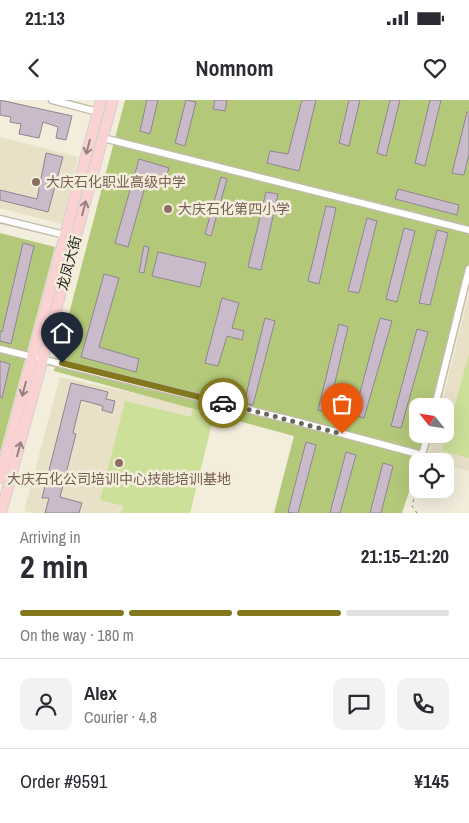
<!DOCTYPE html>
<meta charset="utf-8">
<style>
:root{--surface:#fff;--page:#f2f2f3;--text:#2b2b33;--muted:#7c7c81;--line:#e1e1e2;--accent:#83781d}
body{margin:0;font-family:"Archivo Narrow","Noto Sans SC",sans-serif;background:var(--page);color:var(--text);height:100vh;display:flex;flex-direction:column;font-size:19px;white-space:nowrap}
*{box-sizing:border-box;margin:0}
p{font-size:16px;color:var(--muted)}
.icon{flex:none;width:28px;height:28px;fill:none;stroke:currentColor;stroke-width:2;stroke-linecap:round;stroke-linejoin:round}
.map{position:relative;height:413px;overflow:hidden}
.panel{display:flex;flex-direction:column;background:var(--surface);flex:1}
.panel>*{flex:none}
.needle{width:32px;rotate:300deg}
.controls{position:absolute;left:409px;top:298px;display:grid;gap:10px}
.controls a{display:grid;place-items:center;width:45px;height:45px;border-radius:10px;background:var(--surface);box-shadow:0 5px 20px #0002;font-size:25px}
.pin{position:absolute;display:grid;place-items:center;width:42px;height:42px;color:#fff;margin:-51px -21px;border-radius:50% 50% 50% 0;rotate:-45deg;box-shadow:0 0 5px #0007}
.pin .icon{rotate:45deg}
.courier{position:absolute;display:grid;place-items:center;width:50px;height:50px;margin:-25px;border:4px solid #83781d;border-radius:50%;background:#fff;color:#222;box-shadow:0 1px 6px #0007}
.overview em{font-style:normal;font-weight:700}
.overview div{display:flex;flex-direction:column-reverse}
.overview{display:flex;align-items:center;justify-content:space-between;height:85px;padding:0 20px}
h1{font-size:32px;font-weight:700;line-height:38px}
.bar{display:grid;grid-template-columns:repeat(4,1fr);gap:8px 5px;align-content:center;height:60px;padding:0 20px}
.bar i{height:6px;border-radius:4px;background:var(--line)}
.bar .active{background:var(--accent)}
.bar p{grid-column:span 4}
.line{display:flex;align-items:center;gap:12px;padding:0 20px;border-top:1px solid var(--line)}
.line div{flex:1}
.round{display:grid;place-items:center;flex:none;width:52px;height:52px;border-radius:10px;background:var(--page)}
.status{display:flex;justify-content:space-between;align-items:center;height:35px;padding:0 25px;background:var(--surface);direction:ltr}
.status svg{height:14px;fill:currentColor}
header{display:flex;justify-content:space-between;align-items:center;height:65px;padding:0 20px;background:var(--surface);font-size:22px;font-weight:700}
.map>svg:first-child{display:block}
.built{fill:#e8e1c8}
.green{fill:#cce099}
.forest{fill:#b4c87a}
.building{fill:#c9bbc9;stroke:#918491}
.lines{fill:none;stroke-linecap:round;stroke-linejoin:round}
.street-casing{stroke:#c2bdac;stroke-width:9}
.primary-casing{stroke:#d2d2d1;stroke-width:12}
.path{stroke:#807d71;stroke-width:1;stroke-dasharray:2.5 4;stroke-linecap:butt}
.street{stroke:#fff;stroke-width:6}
.primary{stroke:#f9d2d1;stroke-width:10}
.oneway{stroke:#97817e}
.done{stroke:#6a665d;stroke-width:5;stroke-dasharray:0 9}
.route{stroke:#83781d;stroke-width:6}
.education-dot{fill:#8d6e63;stroke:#f3eddc;stroke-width:2}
.labels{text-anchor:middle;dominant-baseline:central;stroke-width:5;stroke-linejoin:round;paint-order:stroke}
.education-label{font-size:14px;fill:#785e54;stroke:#f3eddc;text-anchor:start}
.street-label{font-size:14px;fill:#201e18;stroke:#f3eddc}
</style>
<div class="status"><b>21:13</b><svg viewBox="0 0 49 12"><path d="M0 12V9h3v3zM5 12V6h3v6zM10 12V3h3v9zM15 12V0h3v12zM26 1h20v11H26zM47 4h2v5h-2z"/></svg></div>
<header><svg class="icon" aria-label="back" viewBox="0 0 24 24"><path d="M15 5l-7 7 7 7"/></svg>Nomnom<svg class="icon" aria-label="heart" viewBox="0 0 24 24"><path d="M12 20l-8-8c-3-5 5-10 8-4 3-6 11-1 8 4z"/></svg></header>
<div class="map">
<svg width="469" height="413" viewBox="0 0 469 413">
<rect width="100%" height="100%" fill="#f3eddc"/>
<!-- built -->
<g class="built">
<path d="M0,37l78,20 -16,67 -62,-16z"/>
<path d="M469,193v178l-24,-6v-4l-18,-1 7,-26h11v-28h-4z"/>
<path d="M60,277l155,34 -25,102h-158l-8,-2z"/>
</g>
<!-- green -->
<g class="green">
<path d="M469,254v104l-27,-7z"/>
<path d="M125,301l66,16 2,-9 21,7 -24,98h-69l2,-7 -23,-6z"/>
</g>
<!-- forest -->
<g class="forest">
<path d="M125,0h344v169l-34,137h-17v28h10l-26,79h-128l20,-77 -240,-65z"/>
<path d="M0,133l55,14 -55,206z"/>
</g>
<!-- building -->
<g class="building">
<path d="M0,0l72,16 -6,24 -10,-2 2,-11 -15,-5 -4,16 -20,-4 2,-10 -11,-2 1,-5 -11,-2z"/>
<path d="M147,0h11l-8,34 -10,-3z"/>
<path d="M186,0l10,2 -11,44 -10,-3z"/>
<path d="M215,0h12l-2,11 -12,-2z"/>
<path d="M302,0h14l-17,71 -32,-8 3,-12 18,3z"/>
<path d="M349,0h11l-11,46 -10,-3z"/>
<path d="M390,0h10l-14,56 -9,-3z"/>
<path d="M430,0h11l-16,66 -10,-3z"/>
<path d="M467,12h2v42l-5,21 -12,-2z"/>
<path d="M46,53l17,4 -15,55 -48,-12v-10l37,9z"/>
<path d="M139,59l30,9 -4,13 -17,-5 -20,71 -13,-4 15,-53 -4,-2 2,-9 5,2z"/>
<path d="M221,77l6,2 -16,57 -6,-2z"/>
<path d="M398,89l61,16 -2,10 -62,-16z"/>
<path d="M266,92l12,2 -17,76 -13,-3z"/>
<path d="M326,106l10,2 -17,76 -11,-3z"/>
<path d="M367,118l10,3 -18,72 -11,-2z"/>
<path d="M404,128l11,3 -18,71 -11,-3z"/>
<path d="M437,130l11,3 -18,72 -11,-2z"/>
<path d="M23,143l11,3 -23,98 -11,-3v-10l2,1z"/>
<path d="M144,146l5,1 -5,26 -5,-1z"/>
<path d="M158,152l48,11 -6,24 -48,-11z"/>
<path d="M104,174l15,4 -20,69 40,12 -3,13 -55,-15z"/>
<path d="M222,198l17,5 -7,25 12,3 -2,9 -15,-4 -9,30 -13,-3z"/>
<path d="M265,218l10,3 -22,84 -9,-2z"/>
<path d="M380,218l12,3 -28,97 -10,-3z"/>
<path d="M339,224l9,3 -20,85 -10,-2z"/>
<path d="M417,229l11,3 -27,96 -10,-2z"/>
<path d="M0,261l10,3 -8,34 -2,-1z"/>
<path d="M71,283l37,9 -2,7 9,2 -3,12 -10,-3 1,-4 -22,-6 -8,33 3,1 -16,63 22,6 -3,10h-34l4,-15h-7z"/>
<path d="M306,342l10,3 -18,68h-5l-5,-1z"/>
<path d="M346,352l10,3 -16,58h-10z"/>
<path d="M383,363l10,3 -12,47h-11z"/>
</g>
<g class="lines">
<defs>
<g id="street">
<path d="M52,0l46,12"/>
<path d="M103,38l366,92"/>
<path d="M0,119l65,16"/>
<path d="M0,249l291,71 131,35 6,-21"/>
<path d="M435,306l34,-137"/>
</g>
<g id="primary">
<path d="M0,378l101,-378"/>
<path d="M1,413l112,-413"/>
</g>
</defs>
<!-- street casing -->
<use href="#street" class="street-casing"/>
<!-- primary casing -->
<use href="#primary" class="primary-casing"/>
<!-- path -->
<path class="path" d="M417,413l-5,-7 6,-26"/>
<!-- street -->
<use href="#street" class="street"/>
<!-- primary -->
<use href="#primary" class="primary"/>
</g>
<!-- one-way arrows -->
<defs><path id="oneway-shaft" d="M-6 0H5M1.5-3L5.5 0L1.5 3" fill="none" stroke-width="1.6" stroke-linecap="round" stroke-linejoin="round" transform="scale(1.25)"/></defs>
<g class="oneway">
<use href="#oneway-shaft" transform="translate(88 47) rotate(105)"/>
<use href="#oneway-shaft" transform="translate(84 108) rotate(-75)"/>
<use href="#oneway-shaft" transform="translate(24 289) rotate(105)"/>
<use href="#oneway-shaft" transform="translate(19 349) rotate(-75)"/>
</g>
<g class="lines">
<!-- done -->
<path class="done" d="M223,303l119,31"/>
<!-- route -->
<path class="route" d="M62,263l161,40"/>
</g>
<!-- markers -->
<g class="education-dot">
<circle cx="36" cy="82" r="5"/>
<circle cx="168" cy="109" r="5"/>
<circle cx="119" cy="363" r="5"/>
</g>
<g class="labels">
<!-- education labels -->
<g class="education-label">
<text x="46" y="82">大庆石化职业高级中学</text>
<text x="178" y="109">大庆石化第四小学</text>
<text x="119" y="379" text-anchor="middle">大庆石化公司培训中心技能培训基地</text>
</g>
<!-- street labels -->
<g class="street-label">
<text transform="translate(69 163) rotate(-75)">龙凤大街</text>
</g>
</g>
</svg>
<div class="controls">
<a><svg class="needle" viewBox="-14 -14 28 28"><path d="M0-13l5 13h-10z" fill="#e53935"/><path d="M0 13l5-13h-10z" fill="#7c7c81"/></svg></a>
<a><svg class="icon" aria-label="locate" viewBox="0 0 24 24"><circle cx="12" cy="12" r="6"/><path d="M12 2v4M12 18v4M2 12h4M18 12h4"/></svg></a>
</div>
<div class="pin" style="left:342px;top:334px;background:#ea580c"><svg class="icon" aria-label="bag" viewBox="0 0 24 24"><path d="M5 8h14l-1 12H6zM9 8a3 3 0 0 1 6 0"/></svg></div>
<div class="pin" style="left:62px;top:263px;background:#1f2937"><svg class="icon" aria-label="home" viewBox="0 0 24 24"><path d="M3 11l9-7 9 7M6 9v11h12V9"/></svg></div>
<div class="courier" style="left:223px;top:303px"><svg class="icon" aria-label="car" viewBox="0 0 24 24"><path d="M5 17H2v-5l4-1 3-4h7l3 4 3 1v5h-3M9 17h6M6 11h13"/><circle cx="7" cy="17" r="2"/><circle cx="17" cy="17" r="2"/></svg></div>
</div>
<section class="panel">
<div class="overview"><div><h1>2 min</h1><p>Arriving in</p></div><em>21:15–21:20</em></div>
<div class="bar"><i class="active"></i><i class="active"></i><i class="active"></i><i></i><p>On the way · 180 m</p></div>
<div class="line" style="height:90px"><a class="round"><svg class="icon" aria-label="person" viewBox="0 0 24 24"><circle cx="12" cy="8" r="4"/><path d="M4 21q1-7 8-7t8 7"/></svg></a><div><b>Alex</b><p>Courier · 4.8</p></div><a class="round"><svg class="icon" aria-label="chat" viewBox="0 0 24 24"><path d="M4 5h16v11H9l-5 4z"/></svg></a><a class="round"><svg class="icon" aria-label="phone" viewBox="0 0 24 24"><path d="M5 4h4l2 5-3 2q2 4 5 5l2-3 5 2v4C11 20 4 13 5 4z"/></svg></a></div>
<div class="line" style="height:65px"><div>Order #9591</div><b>¥145</b></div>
</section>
